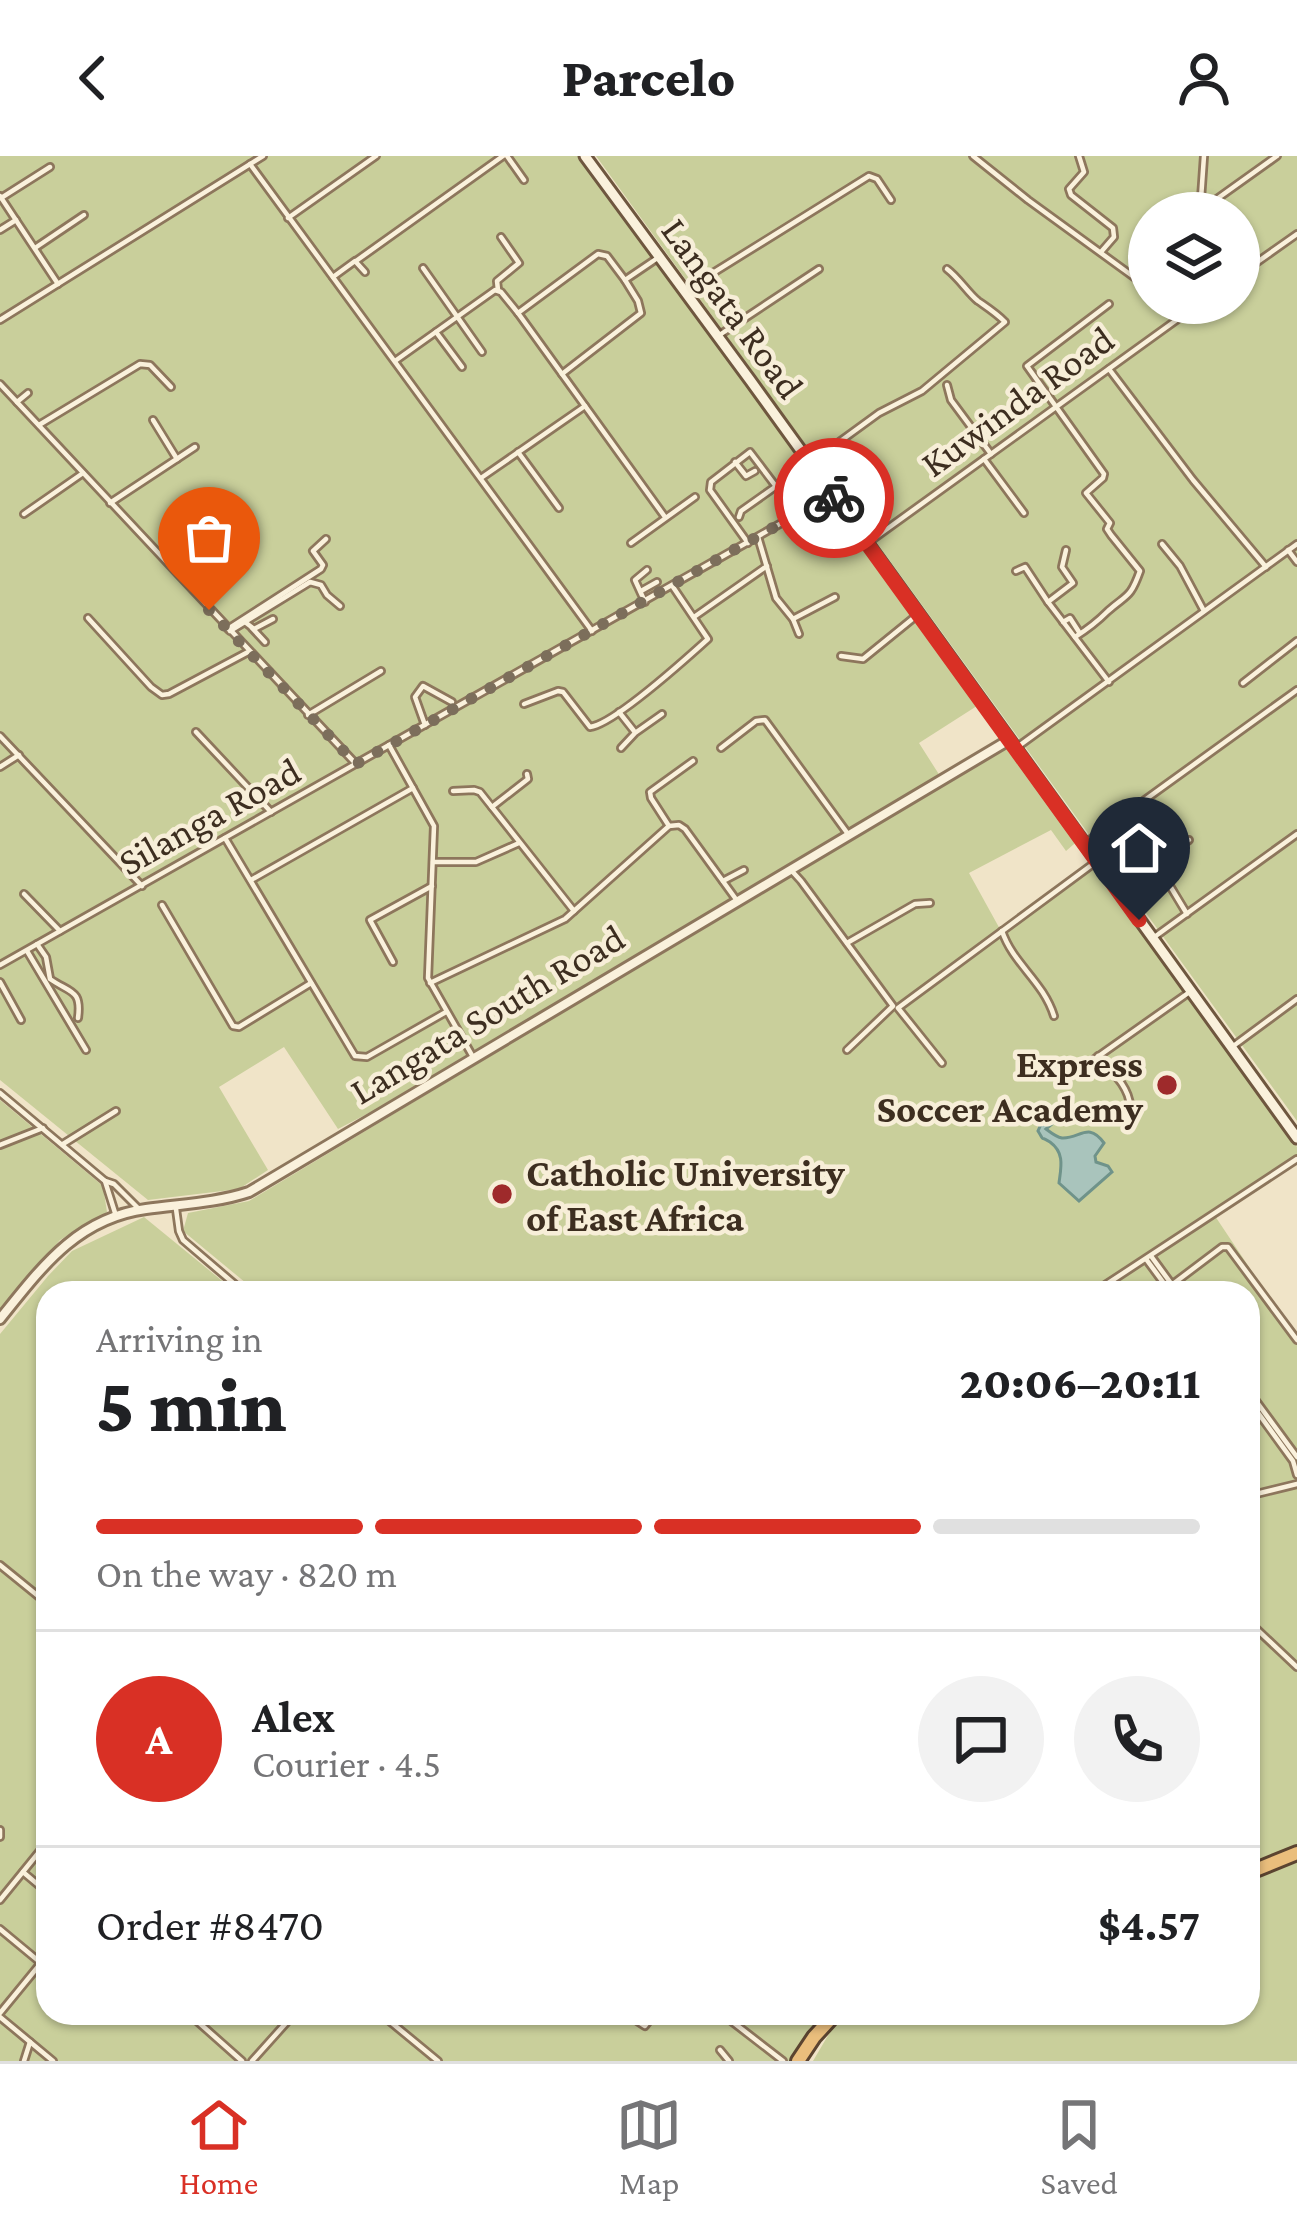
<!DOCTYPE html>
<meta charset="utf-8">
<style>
:root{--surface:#fff;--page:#f2f2f2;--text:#202124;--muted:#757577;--line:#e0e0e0;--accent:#d93025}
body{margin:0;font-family:"Crimson Pro",serif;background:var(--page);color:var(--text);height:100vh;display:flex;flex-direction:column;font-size:45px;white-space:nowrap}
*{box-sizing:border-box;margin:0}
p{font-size:39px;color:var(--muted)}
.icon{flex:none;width:66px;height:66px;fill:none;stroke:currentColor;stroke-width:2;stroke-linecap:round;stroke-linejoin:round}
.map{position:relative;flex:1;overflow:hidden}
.sheet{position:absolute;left:36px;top:1125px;width:1224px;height:744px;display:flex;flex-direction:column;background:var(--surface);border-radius:36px;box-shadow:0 3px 9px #0004}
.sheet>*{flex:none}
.tools{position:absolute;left:1128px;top:36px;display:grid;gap:24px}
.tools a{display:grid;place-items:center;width:132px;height:132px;border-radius:50%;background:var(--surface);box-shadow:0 3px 9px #0004;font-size:60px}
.pin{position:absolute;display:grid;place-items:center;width:102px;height:102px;color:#fff;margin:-123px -51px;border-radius:50% 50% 50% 0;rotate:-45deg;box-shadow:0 0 12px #0007}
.pin .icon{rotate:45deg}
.courier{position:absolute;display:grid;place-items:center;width:120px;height:120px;margin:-60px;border:9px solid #d93025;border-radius:50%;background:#fff;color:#222;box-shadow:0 3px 15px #0007}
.summary em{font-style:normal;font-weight:800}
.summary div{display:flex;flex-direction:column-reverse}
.summary{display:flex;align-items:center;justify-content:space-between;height:204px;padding:0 60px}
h1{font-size:78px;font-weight:800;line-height:90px}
.bar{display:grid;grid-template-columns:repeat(4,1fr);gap:18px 12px;align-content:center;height:144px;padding:0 60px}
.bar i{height:15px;border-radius:9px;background:var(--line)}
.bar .active{background:var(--accent)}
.bar p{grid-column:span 4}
.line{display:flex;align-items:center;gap:30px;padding:0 60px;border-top:3px solid var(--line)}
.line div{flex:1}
.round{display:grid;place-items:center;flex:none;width:126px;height:126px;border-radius:63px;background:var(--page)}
header{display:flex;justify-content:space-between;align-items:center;height:156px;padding:0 60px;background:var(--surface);font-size:54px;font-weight:800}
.tab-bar{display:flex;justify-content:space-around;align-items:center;height:168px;border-top:3px solid var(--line);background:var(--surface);font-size:33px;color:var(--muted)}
.tab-bar a{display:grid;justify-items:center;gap:6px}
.tab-bar .active{color:var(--accent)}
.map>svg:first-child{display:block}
.green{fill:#c9cf9b;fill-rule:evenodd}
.water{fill:#a9c4bc;stroke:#6f938a;stroke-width:3}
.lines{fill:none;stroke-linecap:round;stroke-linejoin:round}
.minor-casing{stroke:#8d765c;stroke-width:10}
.tertiary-casing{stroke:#8d765c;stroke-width:14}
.secondary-casing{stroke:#6f573f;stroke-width:15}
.trunk-casing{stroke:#5b4430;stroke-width:18}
.minor{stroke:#faf1dc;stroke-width:4.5}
.tertiary{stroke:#faf1dc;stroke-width:8}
.secondary{stroke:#faf1dc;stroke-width:9}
.trunk{stroke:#eabe7c;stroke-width:12}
.done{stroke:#7c6e5b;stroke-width:12;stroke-dasharray:0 21.6}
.route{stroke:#d93025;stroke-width:15}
.poi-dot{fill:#9e2a2b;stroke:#f7eed8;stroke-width:4.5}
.labels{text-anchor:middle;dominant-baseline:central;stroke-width:9;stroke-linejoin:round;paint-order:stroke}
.street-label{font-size:39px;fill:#3d2e20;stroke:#f7eed8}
.poi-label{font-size:39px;font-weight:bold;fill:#3d2e20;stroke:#f7eed8;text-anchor:end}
</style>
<header><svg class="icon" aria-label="back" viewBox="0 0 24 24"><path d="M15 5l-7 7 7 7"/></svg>Parcelo<svg class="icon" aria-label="person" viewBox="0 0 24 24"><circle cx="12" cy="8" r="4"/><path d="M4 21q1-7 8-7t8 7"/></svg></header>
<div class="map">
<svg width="1297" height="1905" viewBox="0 0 1297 1905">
<rect width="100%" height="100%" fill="#f0e4c8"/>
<!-- green -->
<g class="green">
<path d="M0,0h579l401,548 -61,39 21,33 -548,325 -54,28 -54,-82 -65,40 49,83 -29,19 -91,11 -148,-120z"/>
<path d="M596,0h701v965zM1149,57h90v90h-90z"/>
<path d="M1009,588l72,94 -15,13 -15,-21 -82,43 32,58 94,-68 202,284v8l-82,61 82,123v509l-49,20v-575h-990l-75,-62 5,-18 61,-12z"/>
<path d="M0,944l103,86 4,26 -47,28 -60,72z"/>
<path d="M144,1061l93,76h-189v720h778l-34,48h-792v-727l48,-58 24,-25z"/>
<path d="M1297,1706v199h-484l20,-34 33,-14h382v-134z"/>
</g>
<!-- water -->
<path class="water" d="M1047,962h6l-1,6 -6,5c4,3 10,8 16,9 18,1 26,-17 42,5l-9,13 1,6 12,4 4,6 -33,29 -20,-18c2,-16 6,-30 -9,-41 -12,-8 -4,2 -12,-11l5,-11z"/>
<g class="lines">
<defs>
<g id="minor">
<path d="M507,0l17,24"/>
<path d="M973,0l55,44 121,88"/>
<path d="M1079,0l5,16 -15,17 2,6 42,33 1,9 -13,15"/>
<path d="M250,8l342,467"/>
<path d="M0,40l58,88"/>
<path d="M1,42l49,-31"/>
<path d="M1200,55l77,-55"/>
<path d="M1200,57l4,-57"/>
<path d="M288,62l88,-62"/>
<path d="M0,74l16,-10"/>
<path d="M35,92l49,-33"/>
<path d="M356,105l147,-105"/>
<path d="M423,112l59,84"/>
<path d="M1239,119l58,-41"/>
<path d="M333,121l22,-16 10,11"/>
<path d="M625,124l13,21 3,12 -79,61 103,143"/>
<path d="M498,134l-1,-9 22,-18 -18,-26"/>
<path d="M684,135l185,-115 8,3 14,21"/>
<path d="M1169,147l15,11"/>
<path d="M518,157l44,61"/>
<path d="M0,164l263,-164"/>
<path d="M436,176l26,35"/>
<path d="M718,180l101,-67"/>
<path d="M395,205l100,-71 6,2 17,21 80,-59 9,2 18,24 34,-23"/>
<path d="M1109,213l84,111 73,87"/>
<path d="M0,228l356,380"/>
<path d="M947,229l4,15 40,54"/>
<path d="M17,246l11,-9"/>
<path d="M153,264l24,39"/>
<path d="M39,269l101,-61 10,1 21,22"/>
<path d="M518,296l41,56"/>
<path d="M984,303l40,54"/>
<path d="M735,306l11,14 9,-5"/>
<path d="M809,308l70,-51 43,-22 83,-69c-9,-9 -17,-14 -27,-21 -10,-8 -19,-23 -31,-32"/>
<path d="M481,322l104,-72"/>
<path d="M110,347l85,-56"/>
<path d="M24,358l59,-41"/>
<path d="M739,361l2,-6 34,-24"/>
<path d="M758,381l18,61 17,21 6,15"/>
<path d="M869,386l331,-239"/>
<path d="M631,387l64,-46"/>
<path d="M748,387l-38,-53 1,-8 39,-30 37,49"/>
<path d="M1162,388l18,22 24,45"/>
<path d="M1066,394l-4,17 11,16 -25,19 61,80"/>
<path d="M1288,394l9,12"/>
<path d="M1016,415l9,-4 23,35"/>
<path d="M641,435l16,-9"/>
<path d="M645,446l-10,-22 12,-10"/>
<path d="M694,461l73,-51"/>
<path d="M88,462l63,69 11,8 7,-1 79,-42"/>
<path d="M793,463l42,-22"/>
<path d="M245,466l9,7 19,-10"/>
<path d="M1063,466l7,-4 9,14"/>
<path d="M252,472l13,14"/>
<path d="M228,473l93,-60 2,-4 -10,-14 13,-12"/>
<path d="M230,475l80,-49 11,3 6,10 13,11"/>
<path d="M1075,481c13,-8 22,-15 33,-26 19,-17 22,-12 32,-40l-29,-36 -4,-6 3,-6 -24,-30 17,-15 1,-4 -77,-108 82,-62"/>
<path d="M841,500l22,3 53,-43"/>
<path d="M1243,527l54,-42"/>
<path d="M524,548l34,-13 5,1 27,35c24,-3 97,-69 118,-88l-35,-52"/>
<path d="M619,556l15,19"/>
<path d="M308,559l73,-44"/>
<path d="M425,569l-10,-28 8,-11 29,16"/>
<path d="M196,576l75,80"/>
<path d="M0,580l142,150"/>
<path d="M389,589l45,81 -6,152 45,79"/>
<path d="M621,592l14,-15 27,-19"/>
<path d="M721,592l35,-27 9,-1 83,114"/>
<path d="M1016,592l281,-204"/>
<path d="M0,611l19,-12"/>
<path d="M453,635l21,-1 6,2 94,119"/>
<path d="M492,651l36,-28 -1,-5"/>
<path d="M1126,657l61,101"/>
<path d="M669,670l-18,-28 -1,-6 43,-31"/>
<path d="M225,682l130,218 12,1 79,-45"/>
<path d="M1088,685l209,-151"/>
<path d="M433,706h43l43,-19"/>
<path d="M1156,706l33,-22"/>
<path d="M791,714l10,11 92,125 -46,44"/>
<path d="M251,724l162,-92"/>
<path d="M723,725l21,-11"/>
<path d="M24,738l36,37"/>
<path d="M162,749l71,121 6,1 72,-44"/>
<path d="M1002,775c11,33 41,50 52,85"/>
<path d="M1153,782l144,-104"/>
<path d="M847,787l68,-39 15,-1"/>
<path d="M37,788l9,13 4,22c20,14 32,10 28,39"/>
<path d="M27,795l59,99"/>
<path d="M393,806l-23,-42 62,-34"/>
<path d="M0,809l831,-470"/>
<path d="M0,826l21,38"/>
<path d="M430,827l135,-64 104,-93 10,-1 6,4 53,73"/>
<path d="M1232,891l65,-48"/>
<path d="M1098,900c13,15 31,30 32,50l-11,10"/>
<path d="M942,907l-44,-55 199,-147"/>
<path d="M1069,921l122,-86"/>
<path d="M0,937l105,88 11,35"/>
<path d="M63,988l53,-33"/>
<path d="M0,989l43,-17"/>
<path d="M105,1025l9,3 26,26"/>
<path d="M176,1053l3,22 4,9 62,53"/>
<path d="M1151,1100l27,37"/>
<path d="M1146,1103l25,34"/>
<path d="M1093,1137l204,-134"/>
<path d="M1161,1137l61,-46h6l69,93"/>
<path d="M1248,1234l49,67"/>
<path d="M1248,1243l45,62 4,14"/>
<path d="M1248,1340l49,-12"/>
<path d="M0,1409l48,39"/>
<path d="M1248,1465l49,46"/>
<path d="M0,1674v7"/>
<path d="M23,1716l25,21"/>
<path d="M0,1744l48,-59"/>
<path d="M0,1773l41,34"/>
<path d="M0,1857l41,-50 7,5"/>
<path d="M188,1857l54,48"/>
<path d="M570,1857h7"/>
<path d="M625,1857l20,13 10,-13"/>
<path d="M721,1857l62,48"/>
<path d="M0,1861l53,44"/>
<path d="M387,1863l51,42"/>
<path d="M720,1894l9,11"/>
<path d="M24,1905l6,-19"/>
<path d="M252,1905l43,-48"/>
</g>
<path id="tertiary" d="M0,1163c41,-51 77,-101 146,-110 35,-5 70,-6 103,-17l760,-452"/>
<path id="secondary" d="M585,0l165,224 547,758"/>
<g id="trunk">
<path d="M1248,1717l49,-20"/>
<path d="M798,1905l16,-24 22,-24"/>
</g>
</defs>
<!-- minor casing -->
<use href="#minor" class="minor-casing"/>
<!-- tertiary casing -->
<use href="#tertiary" class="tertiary-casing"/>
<!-- secondary casing -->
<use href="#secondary" class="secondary-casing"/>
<!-- trunk casing -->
<use href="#trunk" class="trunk-casing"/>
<!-- minor -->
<use href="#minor" class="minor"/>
<!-- tertiary -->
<use href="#tertiary" class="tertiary"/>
<!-- secondary -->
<use href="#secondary" class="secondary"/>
<!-- trunk -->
<use href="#trunk" class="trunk"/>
</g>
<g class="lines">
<!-- done -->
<path class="done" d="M209,454l147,154 475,-269 3,3"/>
<!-- route -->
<path class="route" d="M834,342l305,422"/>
</g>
<!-- markers -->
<g class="poi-dot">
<circle cx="1167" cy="929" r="12"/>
<circle cx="502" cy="1038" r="12"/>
</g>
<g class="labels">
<!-- street labels -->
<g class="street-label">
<text transform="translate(733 152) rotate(54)">Langata Road</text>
<text transform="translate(1017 245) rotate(-36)">Kuwinda Road</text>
<text transform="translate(209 660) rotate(-29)">Silanga Road</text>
<text transform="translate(487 858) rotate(-31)">Langata South Road</text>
</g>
<!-- poi labels -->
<g class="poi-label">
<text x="1143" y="907">Express<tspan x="1143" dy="45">Soccer Academy</tspan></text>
<text x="526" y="1016" text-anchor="start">Catholic University<tspan x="526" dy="45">of East Africa</tspan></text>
</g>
</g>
</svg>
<div class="tools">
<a><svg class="icon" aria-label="layers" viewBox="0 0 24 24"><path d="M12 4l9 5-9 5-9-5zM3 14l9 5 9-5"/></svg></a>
</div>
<div class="pin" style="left:209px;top:454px;background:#ea580c"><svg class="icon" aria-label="bag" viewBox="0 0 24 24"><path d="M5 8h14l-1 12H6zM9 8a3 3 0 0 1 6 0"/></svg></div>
<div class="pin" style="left:1139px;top:764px;background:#1f2937"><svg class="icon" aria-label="home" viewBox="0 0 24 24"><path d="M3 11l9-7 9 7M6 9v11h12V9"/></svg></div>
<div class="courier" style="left:834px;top:342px"><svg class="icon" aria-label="bike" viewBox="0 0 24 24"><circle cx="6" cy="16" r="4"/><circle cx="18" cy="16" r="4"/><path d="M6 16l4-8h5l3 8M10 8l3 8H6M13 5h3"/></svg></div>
<section class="sheet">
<div class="summary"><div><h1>5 min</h1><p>Arriving in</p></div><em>20:06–20:11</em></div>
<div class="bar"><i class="active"></i><i class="active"></i><i class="active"></i><i></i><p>On the way · 820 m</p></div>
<div class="line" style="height:216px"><b class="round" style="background:var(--accent);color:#fff">A</b><div><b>Alex</b><p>Courier · 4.5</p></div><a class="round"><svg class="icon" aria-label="chat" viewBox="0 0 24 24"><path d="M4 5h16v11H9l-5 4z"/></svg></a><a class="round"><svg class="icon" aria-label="phone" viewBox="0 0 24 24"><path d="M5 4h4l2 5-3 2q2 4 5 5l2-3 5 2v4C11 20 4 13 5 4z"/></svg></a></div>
<div class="line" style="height:156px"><div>Order #8470</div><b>$4.57</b></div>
</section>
</div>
<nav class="tab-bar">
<a class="active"><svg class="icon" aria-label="home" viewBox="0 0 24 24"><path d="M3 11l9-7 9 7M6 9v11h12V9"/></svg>Home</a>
<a><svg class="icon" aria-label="map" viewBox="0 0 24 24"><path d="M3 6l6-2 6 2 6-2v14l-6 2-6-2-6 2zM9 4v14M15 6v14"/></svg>Map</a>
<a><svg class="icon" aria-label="saved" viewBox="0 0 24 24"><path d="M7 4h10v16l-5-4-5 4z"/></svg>Saved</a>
</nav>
